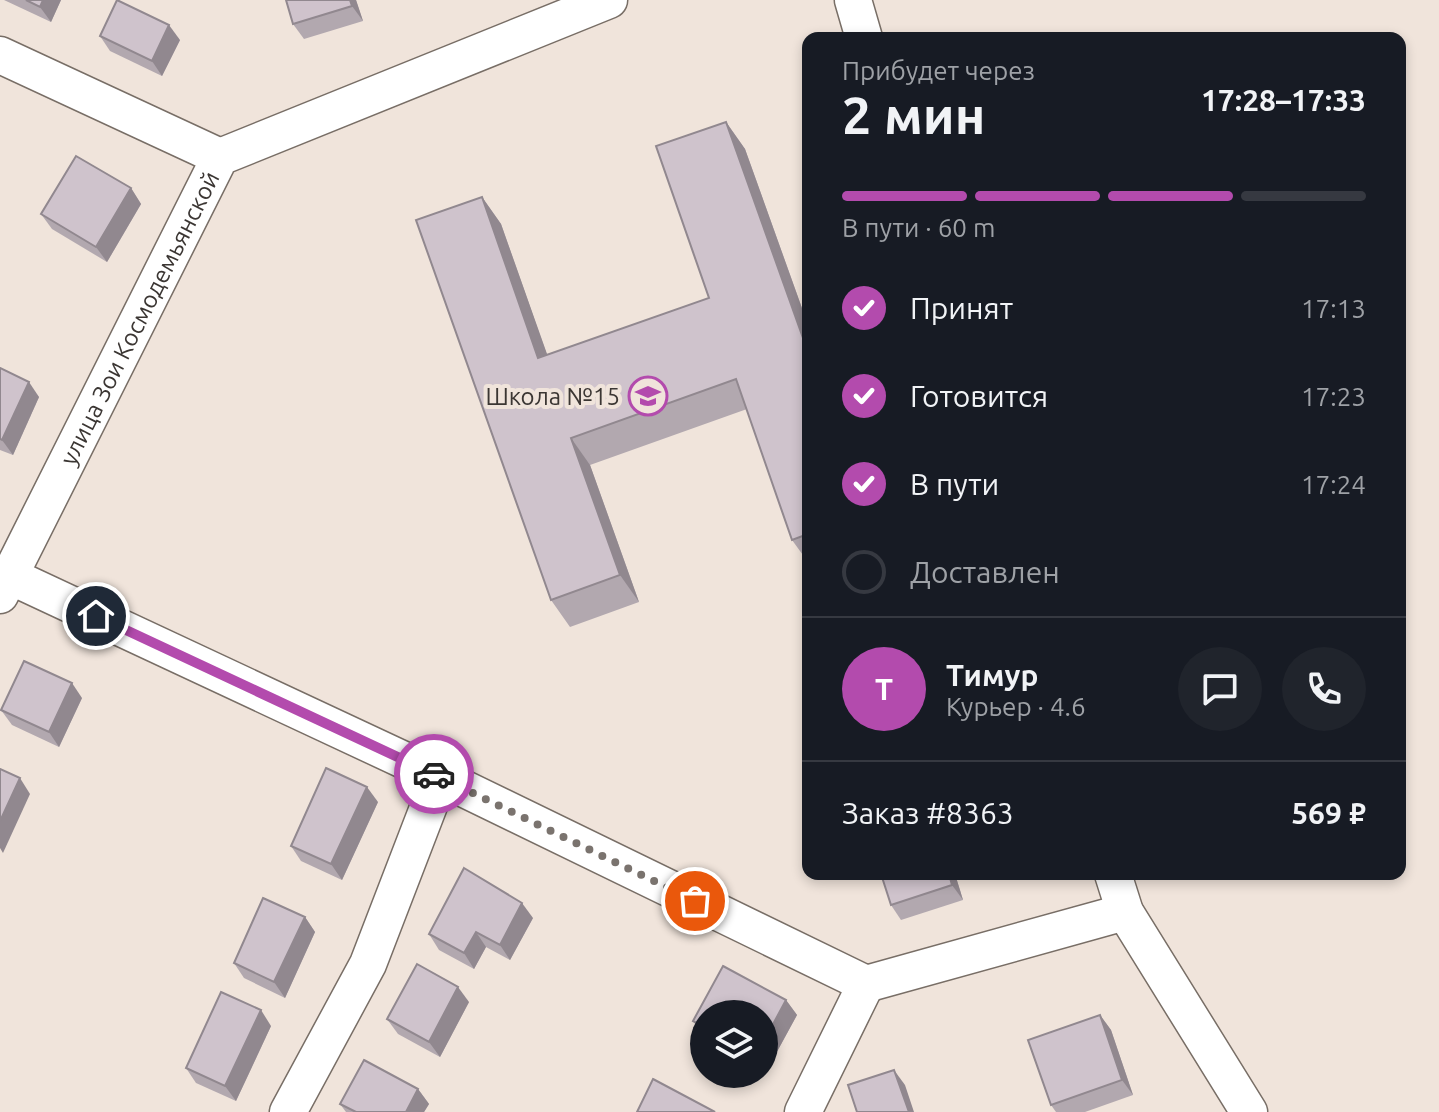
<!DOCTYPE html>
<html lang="ru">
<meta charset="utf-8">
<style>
:root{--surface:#171b24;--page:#20242c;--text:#f1f3f6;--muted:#9ea1a6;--line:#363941;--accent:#b34bad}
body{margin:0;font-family:Ubuntu,sans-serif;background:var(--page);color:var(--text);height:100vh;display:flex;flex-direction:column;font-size:30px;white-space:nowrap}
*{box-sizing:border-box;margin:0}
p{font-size:26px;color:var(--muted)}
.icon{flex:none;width:44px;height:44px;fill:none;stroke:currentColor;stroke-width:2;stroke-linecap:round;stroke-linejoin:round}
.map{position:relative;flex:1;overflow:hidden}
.side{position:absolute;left:802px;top:32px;width:604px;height:848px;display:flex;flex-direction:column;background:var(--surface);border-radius:16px;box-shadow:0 4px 12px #0003}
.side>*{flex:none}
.controls{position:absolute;left:690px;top:1000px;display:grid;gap:16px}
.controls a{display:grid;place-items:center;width:88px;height:88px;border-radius:50%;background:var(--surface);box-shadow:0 4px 12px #0003;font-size:40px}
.pin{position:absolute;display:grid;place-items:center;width:68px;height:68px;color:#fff;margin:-34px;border:4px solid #fff;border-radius:50%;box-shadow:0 2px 8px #0007}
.courier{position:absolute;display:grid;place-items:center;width:80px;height:80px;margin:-40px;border:6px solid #b34bad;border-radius:50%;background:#fff;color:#222;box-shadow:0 2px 10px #0007}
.headline em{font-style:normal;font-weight:600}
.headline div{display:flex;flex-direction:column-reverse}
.headline{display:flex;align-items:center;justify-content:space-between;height:136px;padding:0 40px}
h1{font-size:52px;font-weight:600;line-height:60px}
.bar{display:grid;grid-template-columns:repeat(4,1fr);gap:12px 8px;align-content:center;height:96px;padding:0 40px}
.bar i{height:10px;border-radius:6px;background:var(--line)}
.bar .on{background:var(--accent)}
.bar p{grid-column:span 4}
.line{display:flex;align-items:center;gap:20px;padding:0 40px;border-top:2px solid var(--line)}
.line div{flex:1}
.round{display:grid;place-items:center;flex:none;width:84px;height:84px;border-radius:42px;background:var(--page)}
ol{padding:0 40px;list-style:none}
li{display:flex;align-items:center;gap:24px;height:88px}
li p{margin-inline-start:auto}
li .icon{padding:8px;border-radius:50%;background:var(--accent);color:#fff;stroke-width:4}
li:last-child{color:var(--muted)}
li i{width:44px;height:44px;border:4px solid var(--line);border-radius:50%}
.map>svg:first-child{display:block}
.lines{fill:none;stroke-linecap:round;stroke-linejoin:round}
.street-casing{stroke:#786e66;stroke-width:39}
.street{stroke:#fff;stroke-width:36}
.wall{fill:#b2a8af}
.shaded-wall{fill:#91888f}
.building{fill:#cfc3cc;stroke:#91888f;stroke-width:2}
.done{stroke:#7a736e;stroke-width:8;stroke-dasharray:0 14.4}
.route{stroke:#b34bad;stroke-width:10}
.labels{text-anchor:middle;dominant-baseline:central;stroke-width:8;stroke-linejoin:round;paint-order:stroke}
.street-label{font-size:24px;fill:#3b3633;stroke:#f0e4db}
.poi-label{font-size:24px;fill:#3b3633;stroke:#f0e4db;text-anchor:end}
</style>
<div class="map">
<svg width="1439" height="1112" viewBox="0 0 1439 1112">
<rect width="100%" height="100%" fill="#f0e4db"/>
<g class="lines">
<defs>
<g id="street">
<path d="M853,0l11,38"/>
<path d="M0,55l220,102"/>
<path d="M10,576l430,201 426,207 259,-72"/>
<path id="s1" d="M0,595l220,-438 389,-157"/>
<path d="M1113,874l12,38 124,200"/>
<path d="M288,1112l80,-148 72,-187"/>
<path d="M803,1112l63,-128"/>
</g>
</defs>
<!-- street casing -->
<use href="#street" class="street-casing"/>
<!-- street -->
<use href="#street" class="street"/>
</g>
<!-- wall -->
<g class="wall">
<path d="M4,0h57l-10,22z"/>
<path d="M286,0h70l7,21 -59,18 -11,-15z"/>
<path d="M100,36l80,4 -18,36 -52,-25z"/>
<path d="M726,122l19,27 63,176v237l-16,-22 -45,-131 -157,56 49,137 -69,25 -19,-27 -69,-403 19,27 46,131 162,-57z"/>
<path d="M131,188l10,16 -34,58 -55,-33 -11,-15z"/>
<path d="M0,368l39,29 -26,58 -13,-5z"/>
<path d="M82,698l-23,49 -47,-22 -11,-15z"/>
<path d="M378,802l-36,78 -41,-19 -10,-15z"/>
<path d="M955,874l8,26 -62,20 -10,-15z"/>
<path d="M305,917l10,15 -30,66 -41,-20 -10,-15z"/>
<path d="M533,918l-23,42 -24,-13 -12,22 -35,-19 -10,-16z"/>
<path d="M723,966l63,34 11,15 -30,55 -3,-1v-55h-60v22l-11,-15z"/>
<path d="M469,1002l-29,55 -42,-23 -11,-15z"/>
<path d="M1100,1015l11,15 22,65 -48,17h-29l-5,-7z"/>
<path d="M271,1026l-35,75 -40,-18 -10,-15z"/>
<path d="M418,1089l11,15 -5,8h-78l-6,-8z"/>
</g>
<!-- shaded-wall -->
<g class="shaded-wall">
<path d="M43,0h18l-10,22 -11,-15z"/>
<path d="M350,0h6l7,21 -11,-15z"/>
<path d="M169,25l11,15 -18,36 -10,-15z"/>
<path d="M726,122l19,27 63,176v27z"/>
<path d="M131,188l10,16 -34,58 -11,-15z"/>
<path d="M482,197l19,27 57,161 -20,-27z"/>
<path d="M29,382l10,15 -26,58 -11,-15z"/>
<path d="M571,438l19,27 49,137 -19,-27z"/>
<path d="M72,683l10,15 -23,49 -10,-15z"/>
<path d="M20,778l10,16 -27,59 -3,-5v-27z"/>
<path d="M367,787l11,15 -36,78 -11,-16z"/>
<path d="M949,874h6l8,26 -11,-15z"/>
<path d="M522,903l11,15 -23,42 -10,-15z"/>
<path d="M305,917l10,15 -30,66 -11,-16z"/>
<path d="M476,932l10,15 -12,22 -10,-16z"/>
<path d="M458,987l11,15 -29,55 -11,-15z"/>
<path d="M786,1000l11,15 -30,55 -3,-4v-25z"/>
<path d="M261,1010l10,16 -35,75 -11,-15z"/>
<path d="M1100,1015l11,15 22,65 -11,-15z"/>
<path d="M894,1070l11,15 9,27h-5z"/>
<path d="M418,1089l11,15 -5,8h-18z"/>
</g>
<!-- building -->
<g class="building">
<path d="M26,0h17l-3,7z"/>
<path d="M117,0l52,25 -17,36 -52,-25z"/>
<path d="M286,0h64l2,6 -59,18z"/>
<path d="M726,122l82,230v182l-16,6 -56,-161 -165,59 49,137 -69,25 -135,-380 66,-23 56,161 171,-60 -53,-152z"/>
<path d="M76,156l55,32 -35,59 -55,-33z"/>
<path d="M0,368l29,14 -27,58 -2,-1z"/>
<path d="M24,661l48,22 -23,49 -48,-22z"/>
<path d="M326,768l41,19 -36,77 -40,-18z"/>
<path d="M0,769l20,9 -20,43z"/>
<path d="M464,868l58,35 -22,42 -24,-13 -12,21 -35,-19z"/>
<path d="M881,874h68l3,11 -61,20z"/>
<path d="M263,898l42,19 -31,65 -40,-19z"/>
<path d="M417,964l41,23 -29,55 -42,-23z"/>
<path d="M723,966l63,34 -22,41v-27h-60v13l-11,-6z"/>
<path d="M221,992l40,18 -36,76 -39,-18z"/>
<path d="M1100,1015l22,65 -71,25 -23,-65z"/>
<path d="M364,1060l54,29 -12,23h-50l-16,-8z"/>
<path d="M894,1070l15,42h-52l-9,-27z"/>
<path d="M653,1079l62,33h-78z"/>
</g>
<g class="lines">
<!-- done -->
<path class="done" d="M434,774l261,127"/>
<!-- route -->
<path class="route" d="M96,616l338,158"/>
</g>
<!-- icons -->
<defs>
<symbol id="school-ring" viewBox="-11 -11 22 22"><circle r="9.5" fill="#f0e4db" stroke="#b34bad" stroke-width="1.5"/><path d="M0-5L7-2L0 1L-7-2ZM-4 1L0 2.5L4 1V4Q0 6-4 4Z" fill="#b34bad"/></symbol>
</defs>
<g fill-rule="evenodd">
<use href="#school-ring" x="626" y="374" width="44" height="44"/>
</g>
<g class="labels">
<!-- street labels -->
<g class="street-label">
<text stroke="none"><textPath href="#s1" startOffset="310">улица Зои Космодемьянской</textPath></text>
</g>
<!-- poi labels -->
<g class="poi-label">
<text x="620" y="396">Школа №15</text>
</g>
</g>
</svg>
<div class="controls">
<a><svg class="icon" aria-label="layers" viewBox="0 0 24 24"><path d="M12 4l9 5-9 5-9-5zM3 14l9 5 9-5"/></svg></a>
</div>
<div class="pin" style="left:695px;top:901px;background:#ea580c"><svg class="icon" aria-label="bag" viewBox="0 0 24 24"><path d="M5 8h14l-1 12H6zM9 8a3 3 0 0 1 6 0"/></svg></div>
<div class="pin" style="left:96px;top:616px;background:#1f2937"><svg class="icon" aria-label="home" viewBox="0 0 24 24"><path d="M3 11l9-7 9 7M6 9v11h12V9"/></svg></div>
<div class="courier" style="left:434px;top:774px"><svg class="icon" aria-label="car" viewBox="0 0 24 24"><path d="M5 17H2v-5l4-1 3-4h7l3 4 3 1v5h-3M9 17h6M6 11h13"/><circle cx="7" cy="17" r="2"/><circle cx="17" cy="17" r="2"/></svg></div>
<section class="side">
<div class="headline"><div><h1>2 мин</h1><p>Прибудет через</p></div><em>17:28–17:33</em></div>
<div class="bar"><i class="on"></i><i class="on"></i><i class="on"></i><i></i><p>В пути · 60 m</p></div>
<ol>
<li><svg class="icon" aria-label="check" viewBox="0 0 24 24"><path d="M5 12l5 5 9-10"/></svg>Принят<p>17:13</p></li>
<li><svg class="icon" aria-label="check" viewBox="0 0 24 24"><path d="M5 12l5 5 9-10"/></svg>Готовится<p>17:23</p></li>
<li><svg class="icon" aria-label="check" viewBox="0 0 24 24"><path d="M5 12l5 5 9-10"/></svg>В пути<p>17:24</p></li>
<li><i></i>Доставлен</li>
</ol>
<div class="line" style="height:144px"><b class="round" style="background:var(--accent);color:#fff">Т</b><div><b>Тимур</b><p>Курьер · 4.6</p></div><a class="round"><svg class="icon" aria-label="chat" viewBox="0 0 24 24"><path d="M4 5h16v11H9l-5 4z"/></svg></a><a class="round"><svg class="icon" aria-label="phone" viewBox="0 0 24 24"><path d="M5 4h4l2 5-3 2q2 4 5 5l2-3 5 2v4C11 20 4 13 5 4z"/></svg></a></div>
<div class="line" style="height:104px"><div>Заказ #8363</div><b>569 ₽</b></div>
</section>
</div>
